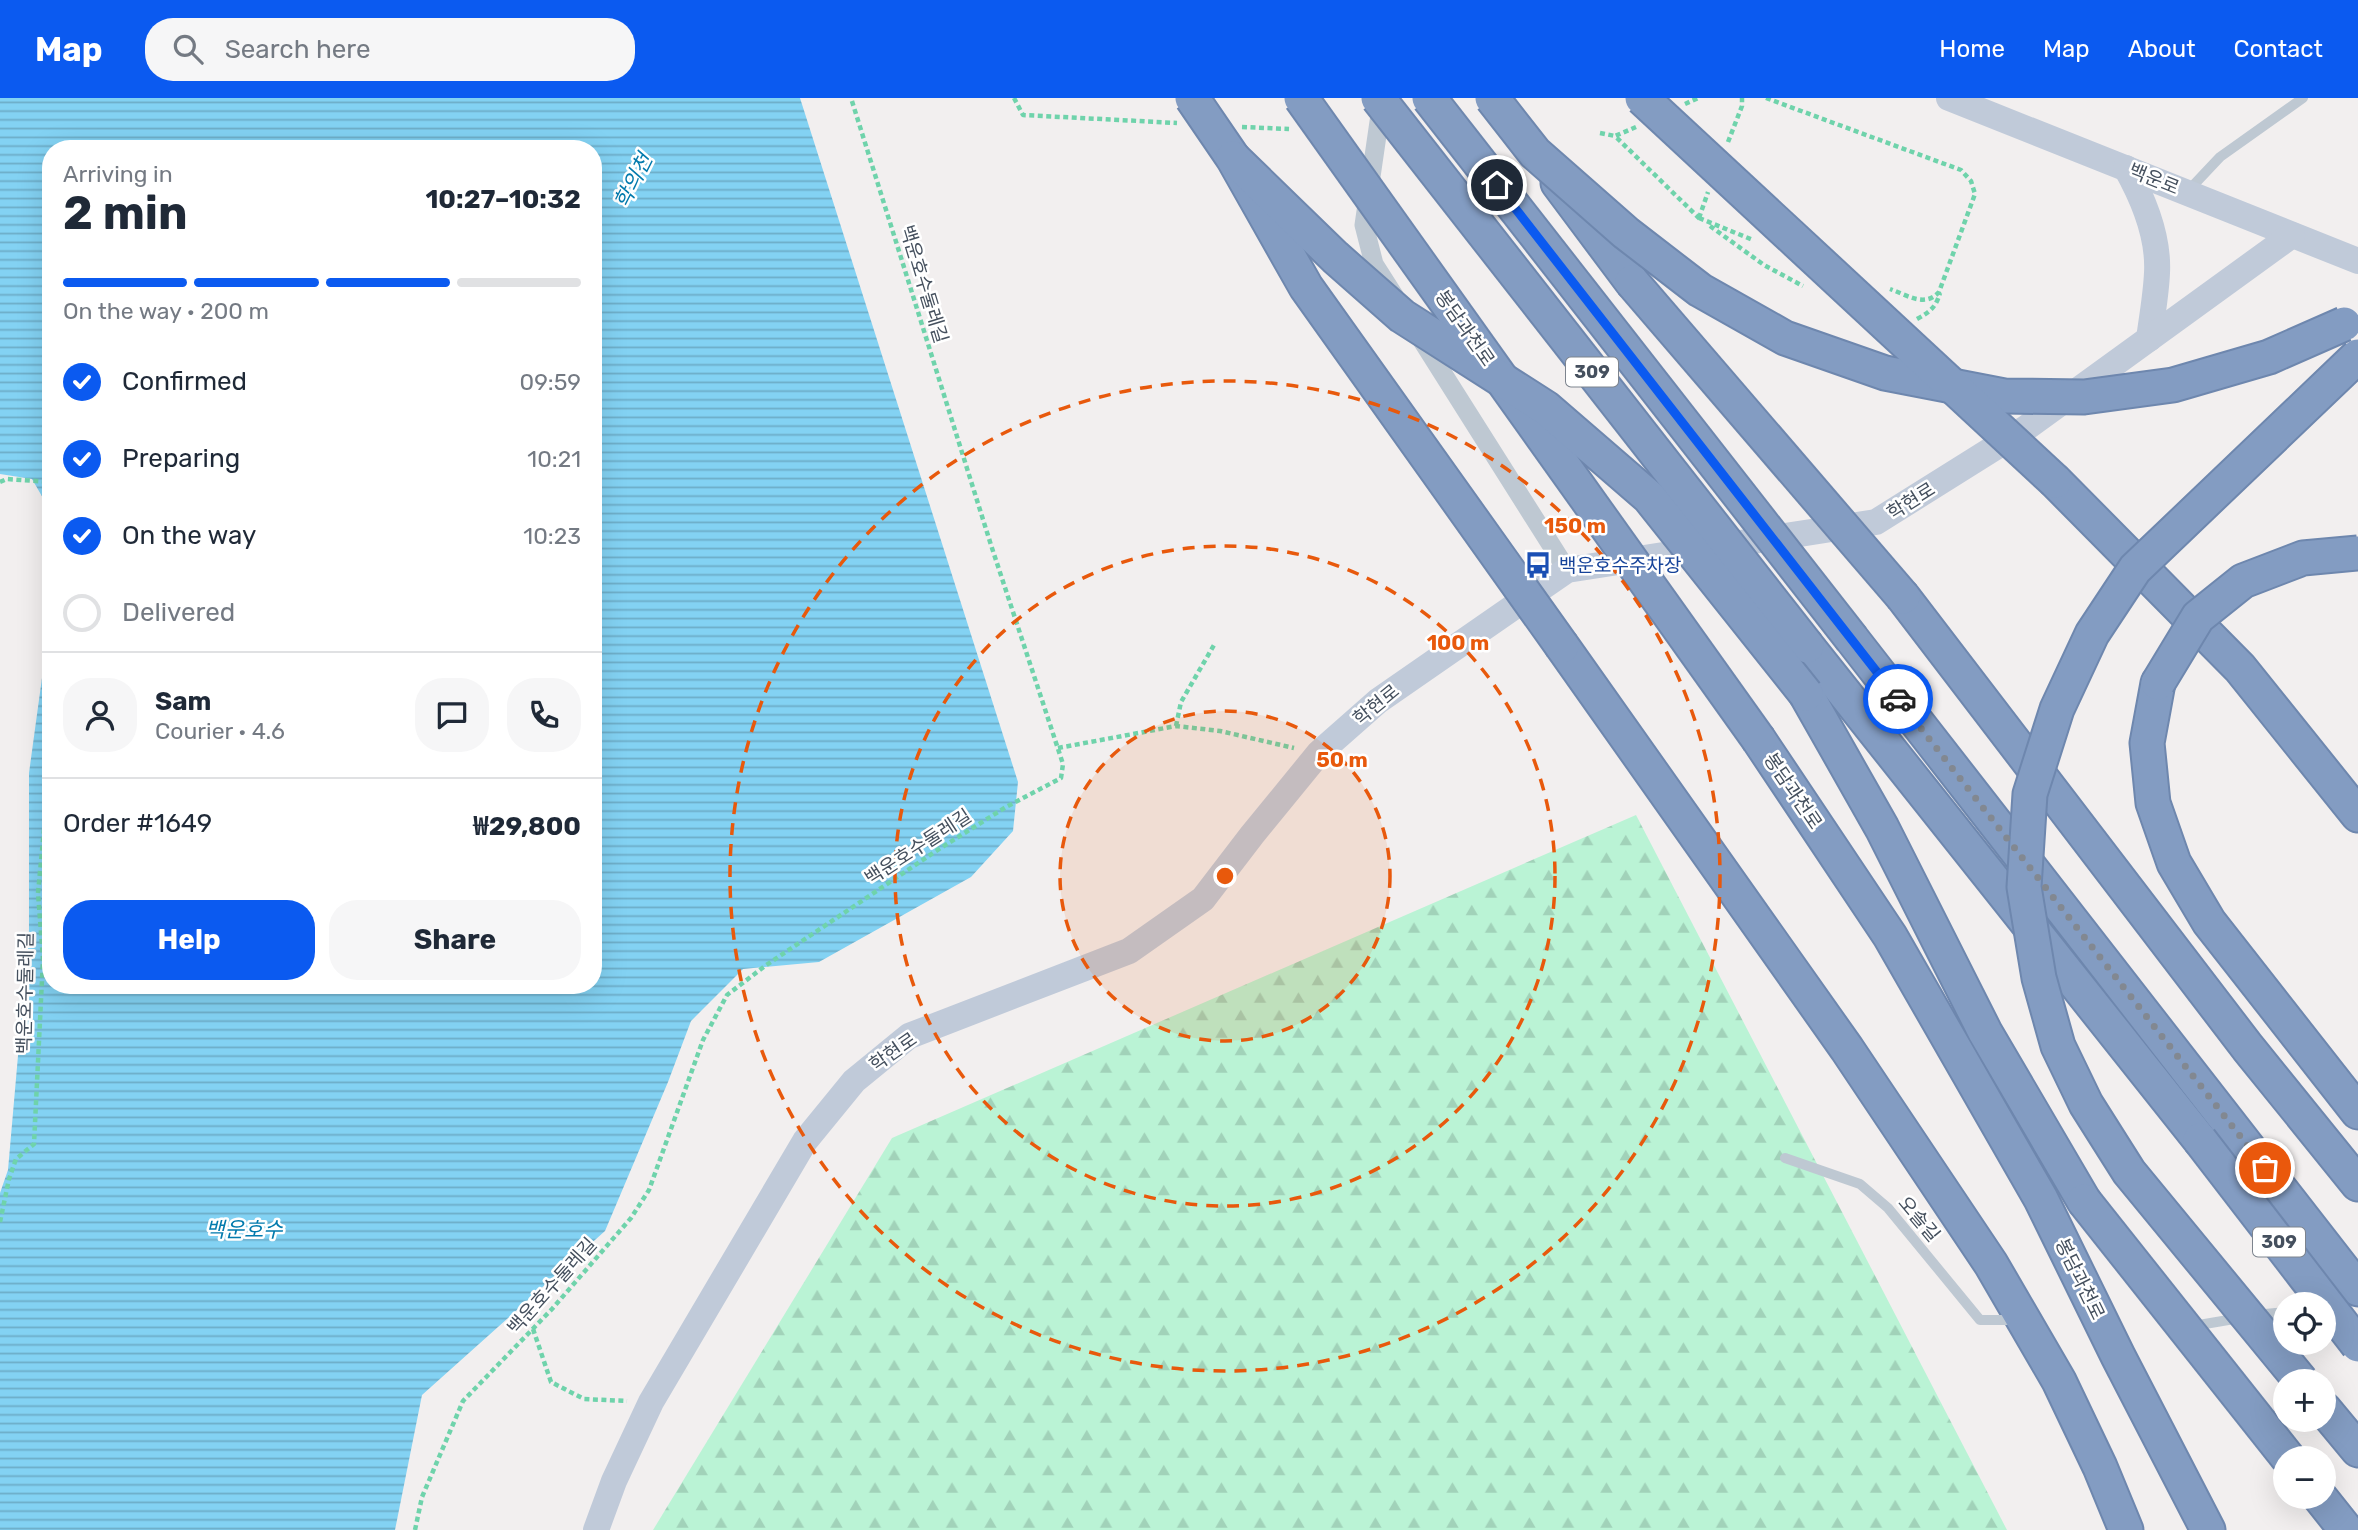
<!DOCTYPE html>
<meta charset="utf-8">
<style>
:root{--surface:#fff;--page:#f6f6f7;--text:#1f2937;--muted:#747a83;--line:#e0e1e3;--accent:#0b5af0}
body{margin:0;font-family:Rubik,"Noto Sans KR",sans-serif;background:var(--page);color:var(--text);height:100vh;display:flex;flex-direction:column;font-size:26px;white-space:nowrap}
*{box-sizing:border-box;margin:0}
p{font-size:23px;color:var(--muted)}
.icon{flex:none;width:38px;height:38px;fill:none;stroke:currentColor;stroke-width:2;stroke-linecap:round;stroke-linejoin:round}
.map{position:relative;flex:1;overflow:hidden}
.drawer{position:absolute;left:42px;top:42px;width:560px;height:854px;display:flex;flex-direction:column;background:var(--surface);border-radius:28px;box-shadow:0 7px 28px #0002}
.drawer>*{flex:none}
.buttons{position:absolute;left:2273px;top:1194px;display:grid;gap:14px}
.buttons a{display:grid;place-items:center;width:63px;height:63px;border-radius:50%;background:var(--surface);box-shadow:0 7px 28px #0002;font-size:35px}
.pin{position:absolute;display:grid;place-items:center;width:60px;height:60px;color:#fff;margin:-30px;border:4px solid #fff;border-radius:50%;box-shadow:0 2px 7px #0007}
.courier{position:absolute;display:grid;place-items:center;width:70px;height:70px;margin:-35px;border:5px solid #0b5af0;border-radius:50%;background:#fff;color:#222;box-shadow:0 2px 9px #0007}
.head em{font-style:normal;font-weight:700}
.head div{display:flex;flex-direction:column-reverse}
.head{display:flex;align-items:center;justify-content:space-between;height:119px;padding:0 21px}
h1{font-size:46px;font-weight:700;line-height:52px}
.bar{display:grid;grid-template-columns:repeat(4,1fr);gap:10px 7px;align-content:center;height:84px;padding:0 21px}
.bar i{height:9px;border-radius:5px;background:var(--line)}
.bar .selected{background:var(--accent)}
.bar p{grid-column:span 4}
.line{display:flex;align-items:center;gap:18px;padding:0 21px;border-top:2px solid var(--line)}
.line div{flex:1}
.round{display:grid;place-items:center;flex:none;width:74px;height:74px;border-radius:28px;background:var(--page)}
ol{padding:0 21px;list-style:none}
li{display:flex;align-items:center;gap:21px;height:77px}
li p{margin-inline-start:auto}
li .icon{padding:7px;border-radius:50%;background:var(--accent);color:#fff;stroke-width:4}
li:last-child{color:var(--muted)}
li i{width:38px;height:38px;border:4px solid var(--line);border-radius:50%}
.button{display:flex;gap:14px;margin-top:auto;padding:14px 21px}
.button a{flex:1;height:80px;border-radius:28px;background:var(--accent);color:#fff;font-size:28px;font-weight:700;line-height:80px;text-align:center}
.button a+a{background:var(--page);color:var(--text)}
header{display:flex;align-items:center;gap:42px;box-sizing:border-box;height:98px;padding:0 35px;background:var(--accent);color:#fff}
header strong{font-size:33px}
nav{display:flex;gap:38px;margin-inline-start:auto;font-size:24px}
.search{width:490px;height:63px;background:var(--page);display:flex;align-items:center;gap:18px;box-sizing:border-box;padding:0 24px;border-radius:28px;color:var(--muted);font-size:26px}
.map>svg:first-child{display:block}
.forest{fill:url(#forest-firs)}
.water{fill:url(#water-rules)}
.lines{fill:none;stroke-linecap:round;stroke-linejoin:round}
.highway-casing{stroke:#6e87ae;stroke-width:37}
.path{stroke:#6fd3ab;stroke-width:4.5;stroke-dasharray:5 3.5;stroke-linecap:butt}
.lane{stroke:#bec8d2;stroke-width:10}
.street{stroke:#bec8d2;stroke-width:19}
.secondary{stroke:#c0cad9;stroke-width:26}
.highway{stroke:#839cc2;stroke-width:33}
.highway-bridge-casing{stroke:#6e87ae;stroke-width:37;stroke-linecap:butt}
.highway-bridge{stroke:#839cc2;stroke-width:33}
.done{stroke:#828891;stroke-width:7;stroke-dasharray:0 12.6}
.route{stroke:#0b5af0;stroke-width:9}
.ring{fill:none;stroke:#e8590c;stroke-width:3.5;stroke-dasharray:12 9}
.labels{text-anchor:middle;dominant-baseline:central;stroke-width:5;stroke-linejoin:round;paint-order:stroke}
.shield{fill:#fff;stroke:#7d848e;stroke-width:2}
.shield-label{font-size:18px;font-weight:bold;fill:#45505e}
.street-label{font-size:19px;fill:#45505e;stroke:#fff}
.transit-label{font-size:19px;fill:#164399;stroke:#fff;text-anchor:start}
.water-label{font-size:21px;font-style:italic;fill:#027aad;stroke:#fff}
.centre{fill:#e8590c;stroke:#fff;stroke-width:3.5}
.ring-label{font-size:21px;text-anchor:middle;font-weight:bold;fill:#e8590c;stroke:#fff;stroke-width:5;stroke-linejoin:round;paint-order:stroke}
</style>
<header>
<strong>Map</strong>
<div class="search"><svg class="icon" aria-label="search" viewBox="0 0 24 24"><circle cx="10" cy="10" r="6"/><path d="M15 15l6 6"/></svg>Search here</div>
<nav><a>Home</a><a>Map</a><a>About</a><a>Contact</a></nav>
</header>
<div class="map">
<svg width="2358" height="1432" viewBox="0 0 2358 1432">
<defs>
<pattern id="forest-firs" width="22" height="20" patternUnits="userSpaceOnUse" patternTransform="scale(1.75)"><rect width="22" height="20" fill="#baf3d5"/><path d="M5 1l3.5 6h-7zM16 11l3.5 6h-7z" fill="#a1d2b9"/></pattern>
<pattern id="water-rules" width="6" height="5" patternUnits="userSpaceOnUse" patternTransform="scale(1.75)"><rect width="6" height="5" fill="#83d2f3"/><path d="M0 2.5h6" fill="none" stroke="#6dadc8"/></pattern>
</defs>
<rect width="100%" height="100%" fill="#f2efef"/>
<!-- forest -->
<path class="forest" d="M1636,717l371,715h-1354l239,-392z"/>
<!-- water -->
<path class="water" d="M0,0h800l218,684 -5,49 -42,46 -152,85 -76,7 -52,52 -23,61 -63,149 -183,164 -27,135h-395v-337l8,-23 21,-240v-157l22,-161v373h542v-836h-542v363l-19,-33 -32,-5z"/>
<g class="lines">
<defs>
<g id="highway">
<path d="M1558,85l74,99"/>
<path d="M2055,383l185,187 118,147"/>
<path d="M1903,499l345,451 110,136"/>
<path d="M1852,541l506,650"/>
<path d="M1562,548l285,403 144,215 68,117 41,86 26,63"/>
<path d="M1807,548l393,494"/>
<path d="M2158,585l-11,60 6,60 21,60 35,59 149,190"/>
<path d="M1806,596l76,134 103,204 99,169"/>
<path d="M1759,642l131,196 151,263 77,157 90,174"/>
<path d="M2324,1311l34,41"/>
<path d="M2319,1398l27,34"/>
</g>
</defs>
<!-- highway casing -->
<use href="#highway" class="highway-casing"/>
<!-- path -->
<g class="path">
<path d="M1014,0l9,17 154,8"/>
<path d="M1766,0l195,72 10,11 4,13 -36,98c-14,16 -32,3 -49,-3"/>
<path d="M1685,6l13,-6"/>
<path d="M1242,29l47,2"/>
<path d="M1636,29l-21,9 85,83"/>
<path d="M1600,35l15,3"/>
<path d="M1728,44l14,-36v-8"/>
<path d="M1699,120l54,22"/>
<path d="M1699,120l9,-26"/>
<path d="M1710,128l54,39 39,21"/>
<path d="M1917,221c13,-7 19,-12 23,-26"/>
<path d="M0,384l7,-3 44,3"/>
<path d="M1176,628l5,-24 33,-57"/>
<path d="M1058,650l118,-22 44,5 74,17"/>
<path d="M0,1124l9,-43 7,-20 18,-15 9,-185 -5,-66 13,-138"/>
<path d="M533,1231l18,53 33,17 43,2"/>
<path d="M415,1432l7,-33 41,-96 89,-92 79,-91 18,-28 54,-150 24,-45 38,-29 171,-115 70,-44 55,-29 2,-14 -72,-219 -140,-447"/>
</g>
<!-- lane -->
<g class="lane">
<path d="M2187,94l33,-35 83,-59"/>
<path d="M1785,1060l75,26 28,24 92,112h28"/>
<path d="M2255,1217l31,-3"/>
<path d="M2193,1228l47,-8"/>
</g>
<!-- street -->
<g class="street">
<path d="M1382,3l-18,124 10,39 21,33"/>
<path d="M1416,233l151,239"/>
</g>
<!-- secondary -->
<g class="secondary">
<path d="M1949,0l409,163"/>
<path d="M2126,70c18,32 33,68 31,105 -1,22 -5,44 -8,66"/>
<path d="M596,1432l18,-49 37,-79 154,-261 49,-60 55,-45 220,-85 74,-52 49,-64 67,-82 59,-52 189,-131 309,-48 150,-94 266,-193"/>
</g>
<!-- highway -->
<use href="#highway" class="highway"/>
<defs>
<g id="highway-bridge">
<path d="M1192,0l41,60 73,129 256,359"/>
<path d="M1301,0l458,642"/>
<path d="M1378,0l429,548"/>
<path d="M1429,0l423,541"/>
<path d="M1492,0l43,55 91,80 74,57 85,48 100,35 119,23 80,1 89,-12 96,-28 75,-33"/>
<path d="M1642,0l413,383"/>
<path d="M1233,60l102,99 67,59 144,92 103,89 157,197"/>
<path d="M1632,184l271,315"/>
<path d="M2158,585l40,-66 45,-36 60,-23 55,-5"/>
<path d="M2200,1042l158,205"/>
<path d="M2084,1103l204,257"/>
<path d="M2301,1283l-172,-209 -43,-68 -28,-58 -19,-68 -15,-91 6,-93 27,-85 35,-75 43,-65 223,-213"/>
</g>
</defs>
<!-- highway-bridge casing -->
<use href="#highway-bridge" class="highway-bridge-casing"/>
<!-- highway-bridge -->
<use href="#highway-bridge" class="highway-bridge"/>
</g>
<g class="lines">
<!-- done -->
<path class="done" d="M1898,601l367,469"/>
<!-- route -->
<path class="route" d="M1497,87l401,514"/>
</g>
<!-- distance rings -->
<circle cx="1225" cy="778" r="165" fill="#e8590c" fill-opacity=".12"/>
<g class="ring">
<circle cx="1225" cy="778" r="165"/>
<circle cx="1225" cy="778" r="330"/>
<circle cx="1225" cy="778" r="495"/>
</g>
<!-- icons -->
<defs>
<symbol id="bus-bare" viewBox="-9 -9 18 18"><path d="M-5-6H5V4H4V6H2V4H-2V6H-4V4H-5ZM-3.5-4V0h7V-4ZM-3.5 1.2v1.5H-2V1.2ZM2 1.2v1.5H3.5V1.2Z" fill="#1a4fb4" stroke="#fff" stroke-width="2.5" paint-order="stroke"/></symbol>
</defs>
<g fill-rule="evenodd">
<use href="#bus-bare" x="1519" y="448" width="38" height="38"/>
</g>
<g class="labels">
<!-- shield labels -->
<g class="shield">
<rect x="1566" y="259.5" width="52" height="29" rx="5"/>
<rect x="2253" y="1129.5" width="52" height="29" rx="5"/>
</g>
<g class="shield-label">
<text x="1592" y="274">309</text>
<text x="2279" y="1144">309</text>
</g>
<!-- street labels -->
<g class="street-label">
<text transform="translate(2154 81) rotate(22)">백운로</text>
<text transform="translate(924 186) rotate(73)">백운호수둘레길</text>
<text transform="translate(1465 230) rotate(55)">봉담과천로</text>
<text transform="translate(1911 403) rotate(-32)">학현로</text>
<text transform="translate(1376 607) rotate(-39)">학현로</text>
<text transform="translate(1793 693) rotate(56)">봉담과천로</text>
<text transform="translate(918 749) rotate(-33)">백운호수둘레길</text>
<text transform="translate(25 895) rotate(-89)">백운호수둘레길</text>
<text transform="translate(893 954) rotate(-35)">학현로</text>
<text transform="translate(1919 1121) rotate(50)">오솔길</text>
<text transform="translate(2080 1181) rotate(64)">봉담과천로</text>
<text transform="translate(552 1188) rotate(-48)">백운호수둘레길</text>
</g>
<!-- transit labels -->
<g class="transit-label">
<text x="1559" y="467">백운호수주차장</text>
</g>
<!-- water labels -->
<g class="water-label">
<text transform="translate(633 83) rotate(-63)">학의천</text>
<text x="244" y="1131">백운호수</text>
</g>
</g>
<circle cx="1225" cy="778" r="10" class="centre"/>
<g class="ring-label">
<text x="1575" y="435">150 m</text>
<text x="1458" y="552">100 m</text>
<text x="1342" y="669">50 m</text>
</g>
</svg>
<div class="buttons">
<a><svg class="icon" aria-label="locate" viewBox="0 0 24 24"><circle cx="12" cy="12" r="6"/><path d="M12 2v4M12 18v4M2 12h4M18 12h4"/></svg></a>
<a>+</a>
<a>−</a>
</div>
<div class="pin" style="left:2265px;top:1070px;background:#ea580c"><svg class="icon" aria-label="bag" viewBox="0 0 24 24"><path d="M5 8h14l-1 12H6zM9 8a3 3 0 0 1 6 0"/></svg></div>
<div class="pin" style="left:1497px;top:87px;background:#1f2937"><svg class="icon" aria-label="home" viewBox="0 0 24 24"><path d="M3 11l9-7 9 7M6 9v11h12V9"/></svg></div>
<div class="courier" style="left:1898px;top:601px"><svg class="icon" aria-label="car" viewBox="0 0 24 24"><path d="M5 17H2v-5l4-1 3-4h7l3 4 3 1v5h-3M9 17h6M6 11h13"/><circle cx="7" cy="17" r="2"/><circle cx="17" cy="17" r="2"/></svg></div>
<section class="drawer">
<div class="head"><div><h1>2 min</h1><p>Arriving in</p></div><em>10:27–10:32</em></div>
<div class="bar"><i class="selected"></i><i class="selected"></i><i class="selected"></i><i></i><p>On the way · 200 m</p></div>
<ol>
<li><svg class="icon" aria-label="check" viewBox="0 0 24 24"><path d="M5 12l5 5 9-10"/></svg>Confirmed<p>09:59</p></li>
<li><svg class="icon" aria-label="check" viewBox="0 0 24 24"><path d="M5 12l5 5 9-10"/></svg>Preparing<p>10:21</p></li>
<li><svg class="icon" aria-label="check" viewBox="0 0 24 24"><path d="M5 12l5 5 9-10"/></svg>On the way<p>10:23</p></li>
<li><i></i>Delivered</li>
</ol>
<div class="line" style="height:126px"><a class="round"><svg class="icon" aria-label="person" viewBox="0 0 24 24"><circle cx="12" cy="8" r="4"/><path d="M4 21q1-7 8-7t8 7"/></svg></a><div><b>Sam</b><p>Courier · 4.6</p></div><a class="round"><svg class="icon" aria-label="chat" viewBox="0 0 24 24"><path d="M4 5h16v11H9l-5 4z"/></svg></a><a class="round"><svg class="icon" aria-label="phone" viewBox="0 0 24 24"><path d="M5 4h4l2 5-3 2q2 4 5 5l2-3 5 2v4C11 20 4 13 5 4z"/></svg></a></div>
<div class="line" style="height:91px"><div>Order #1649</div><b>₩29,800</b></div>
<div class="button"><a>Help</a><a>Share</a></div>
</section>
</div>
